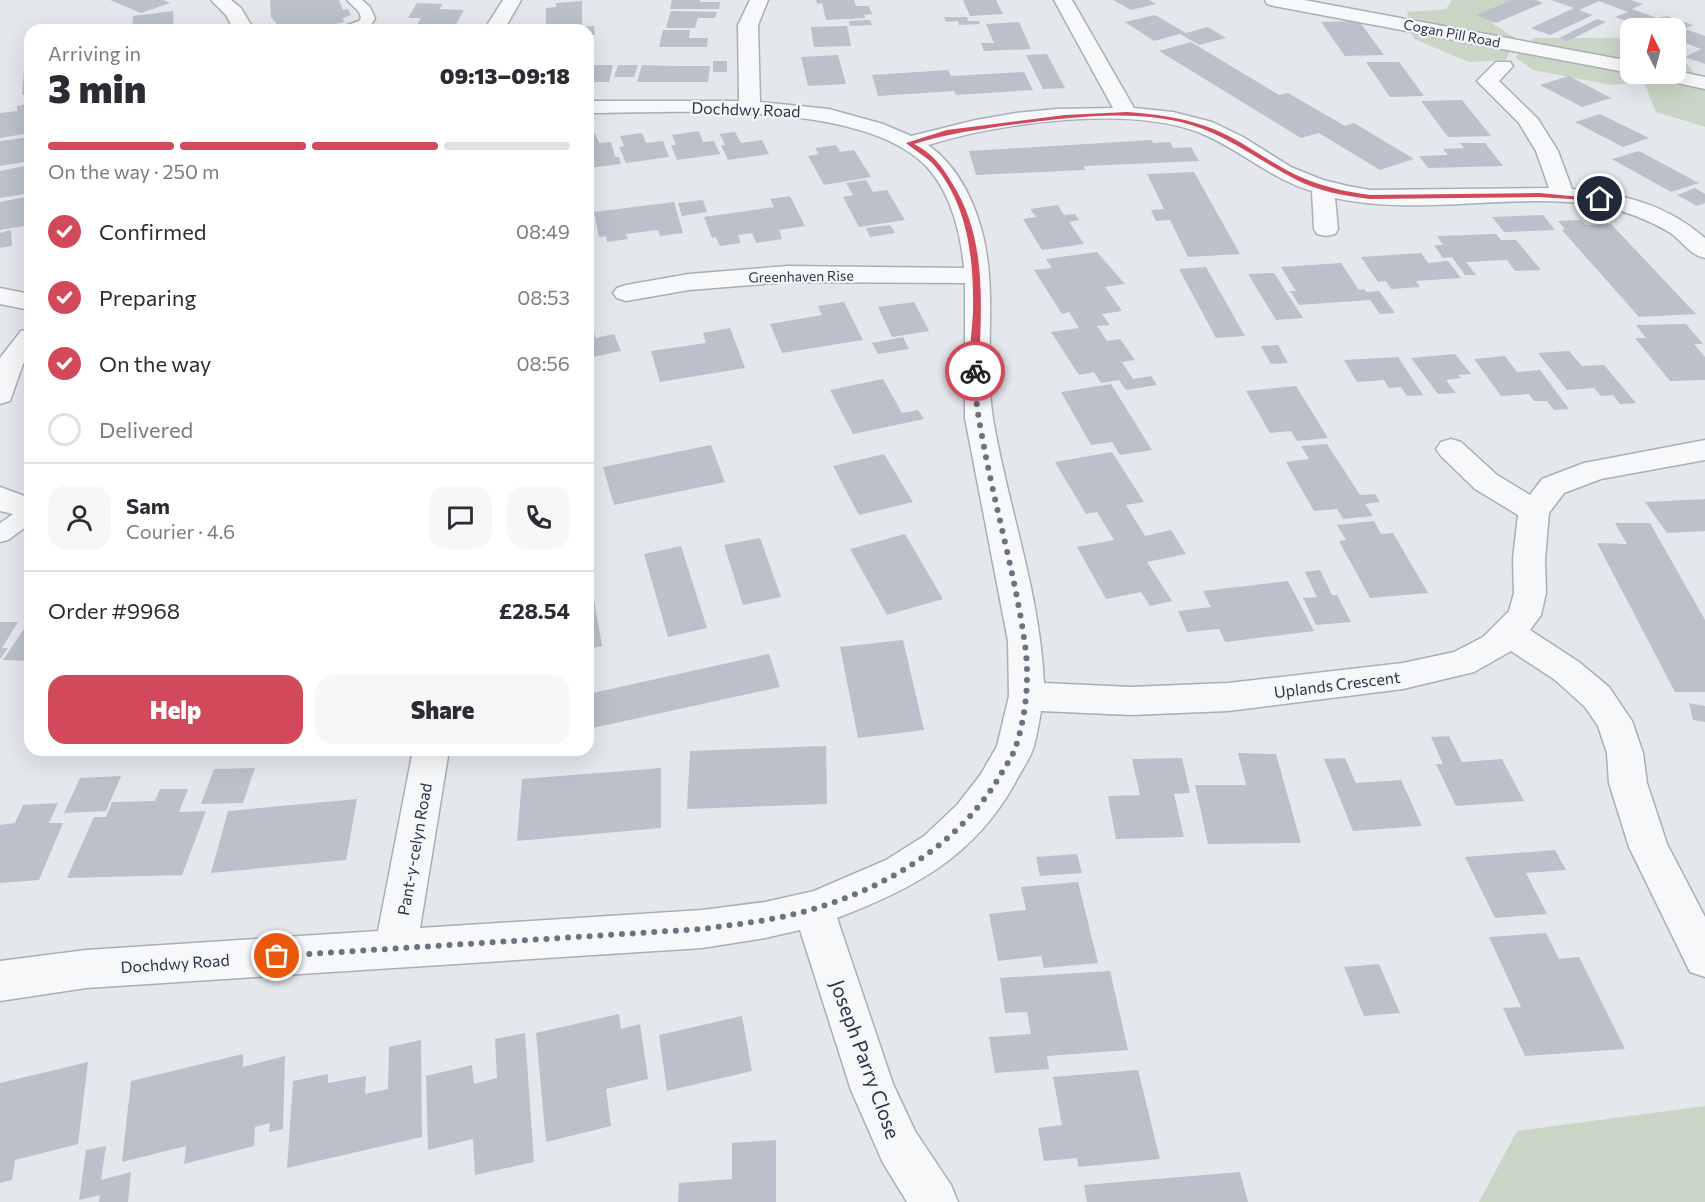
<!DOCTYPE html>
<meta charset="utf-8">
<style>
:root{--surface:#fff;--page:#f7f7f7;--text:#2b2b33;--muted:#7c7c81;--line:#e1e1e2;--accent:#d1495b}
body{margin:0;font-family:Commissioner,sans-serif;background:var(--page);color:var(--text);height:100vh;display:flex;flex-direction:column;font-size:22px;white-space:nowrap}
*{box-sizing:border-box;margin:0}
p{font-size:20px;color:var(--muted)}
.icon{flex:none;width:33px;height:33px;fill:none;stroke:currentColor;stroke-width:2;stroke-linecap:round;stroke-linejoin:round}
.map{position:relative;flex:1;overflow:hidden}
.drawer{position:absolute;left:24px;top:24px;width:570px;height:732px;display:flex;flex-direction:column;background:var(--surface);border-radius:18px;box-shadow:0 6px 24px #0002}
.drawer>*{flex:none}
.needle{width:39px;rotate:354deg}
.tools{position:absolute;left:1620px;top:18px;display:grid;gap:12px}
.tools a{display:grid;place-items:center;width:66px;height:66px;border-radius:12px;background:var(--surface);box-shadow:0 6px 24px #0002;font-size:30px}
.pin{position:absolute;display:grid;place-items:center;width:51px;height:51px;color:#fff;margin:-26px;border:3px solid #fff;border-radius:50%;box-shadow:0 2px 6px #0007}
.courier{position:absolute;display:grid;place-items:center;width:60px;height:60px;margin:-30px;border:4px solid #d1495b;border-radius:50%;background:#fff;color:#222;box-shadow:0 2px 8px #0007}
.overview em{font-style:normal;font-weight:800}
.overview div{display:flex;flex-direction:column-reverse}
.overview{display:flex;align-items:center;justify-content:space-between;height:102px;padding:0 24px}
h1{font-size:39px;font-weight:800;line-height:45px}
.bar{display:grid;grid-template-columns:repeat(4,1fr);gap:9px 6px;align-content:center;height:72px;padding:0 24px}
.bar i{height:8px;border-radius:4px;background:var(--line)}
.bar .selected{background:var(--accent)}
.bar p{grid-column:span 4}
.line{display:flex;align-items:center;gap:15px;padding:0 24px;border-top:2px solid var(--line)}
.line div{flex:1}
.round{display:grid;place-items:center;flex:none;width:63px;height:63px;border-radius:18px;background:var(--page)}
ol{padding:0 24px;list-style:none}
li{display:flex;align-items:center;gap:18px;height:66px}
li p{margin-inline-start:auto}
li .icon{padding:6px;border-radius:50%;background:var(--accent);color:#fff;stroke-width:4}
li:last-child{color:var(--muted)}
li i{width:33px;height:33px;border:3px solid var(--line);border-radius:50%}
.primary-button{display:flex;gap:12px;margin-top:auto;padding:12px 24px}
.primary-button a{flex:1;height:69px;border-radius:18px;background:var(--accent);color:#fff;font-size:24px;font-weight:800;line-height:69px;text-align:center}
.primary-button a+a{background:var(--page);color:var(--text)}
.map>svg:first-child{display:block}
.green{fill:#c9d6c5}
.building{fill:#bbc0ca}
.lines{fill:none;stroke-linecap:round;stroke-linejoin:round}
.service-casing{stroke:#a9aeb7;stroke-width:3}
.minor-casing{stroke:#a9aeb7;stroke-width:3}
.service{fill:#f7f8fa;fill-rule:evenodd}
.minor{fill:#f7f8fa;fill-rule:evenodd}
.route{fill:#d1495b}
.done{stroke:#6c737f;stroke-width:6;stroke-dasharray:0 10.8}
.labels{text-anchor:middle;dominant-baseline:central;stroke-width:4.5;stroke-linejoin:round;paint-order:stroke}
.far-street-label{font-size:14px;fill:#2b3445;stroke:#f4f6f9}
.street-label{font-size:16px;fill:#2b3445;stroke:#f4f6f9}
.near-street-label{font-size:20px;fill:#2b3445;stroke:#f4f6f9}
</style>
<div class="map">
<svg width="1705" height="1202" viewBox="0 0 1705 1202">
<rect width="100%" height="100%" fill="#e4e7ec"/>
<!-- green -->
<g class="green">
<path d="M1452,0h86l-47,23 25,15 -10,22 -37,2 -55,-23 -7,-27 39,-3z"/>
<path d="M1534,38h96v36h46v-25l20,27 9,1v50l-49,-15 -12,-30 -33,3 -78,-15 -18,-13z"/>
<path d="M1705,1106v96h-226l38,-71z"/>
</g>
<!-- building -->
<g class="building">
<path d="M110,0h53l7,3 -29,10z"/>
<path d="M270,0h69l4,10 5,-1 3,6 -8,3 1,4 -35,8h-27l-11,-13z"/>
<path d="M672,0h28v2h20l-1,7h-49z"/>
<path d="M816,0h38l2,6h13l3,8 -8,1 1,3 -39,2 -4,-17 -5,1z"/>
<path d="M963,0h33l7,14 -33,2z"/>
<path d="M1113,0h36l7,4 -25,6z"/>
<path d="M1512,0h24l7,3 -47,20 -20,-8z"/>
<path d="M1551,0h80l12,4 -11,5 25,9 -3,1 13,-3 26,9 -8,4 20,7v28l-20,-7 16,-8 -25,-10v-11h-31l-30,-11 13,-5 -29,-11 -20,9 14,5 -43,20 -19,-7 43,-20z"/>
<path d="M582,1v24l-36,2v-19l10,-1v-4z"/>
<path d="M417,3l26,1 -4,5 25,1 -11,20h-39l7,-12h-13z"/>
<path d="M173,11l1,19h-42l1,-14z"/>
<path d="M671,11l46,1 -2,6h-17l-3,10h-29z"/>
<path d="M1155,15l31,18 22,-6 18,11 -27,7 -19,-11 -26,7 -29,-19z"/>
<path d="M944,17h23l1,4h11l1,3 -21,1 -1,-4 -12,1z"/>
<path d="M1597,19l9,3 -38,19 -9,-3z"/>
<path d="M870,20l2,5 -22,1 -1,-5z"/>
<path d="M1359,21l25,34 -39,1 -24,-34z"/>
<path d="M1019,22l12,27 -47,2 -3,-8h13l-8,-19z"/>
<path d="M594,26l1,9h-7v-5h-13v-3z"/>
<path d="M847,26l4,20 -37,1 -3,-20z"/>
<path d="M663,30h27l-1,8h19l-1,9h-48z"/>
<path d="M1191,42l88,53 9,-2 57,33 9,-3 60,36 -34,11 -61,-37 -18,5 -142,-87z"/>
<path d="M1047,54l18,34 -22,1 -17,-34z"/>
<path d="M838,55l8,29 -38,2 -7,-29z"/>
<rect x="713" y="61" width="14" height="11"/>
<path d="M1366,62h33l25,34 -34,1z"/>
<path d="M588,65h25l-4,17h-21z"/>
<path d="M618,65h20l-4,12h-20z"/>
<path d="M642,65l34,1h34l-2,16h-71z"/>
<path d="M30,68v26l-8,1 2,-26z"/>
<path d="M948,70l3,6 73,-4 9,18 -77,5 -2,-4 -76,5 -6,-21z"/>
<path d="M1569,76l42,22 -29,9 -42,-22z"/>
<path d="M1462,100l29,36 -43,1 -27,-36z"/>
<path d="M30,103v30l-30,5v-25l17,-2v-5z"/>
<path d="M1600,114l49,24 -26,9 -48,-25z"/>
<path d="M699,131l4,11 11,-1 6,13 -43,6 -6,-15h5l-4,-10z"/>
<path d="M735,132l6,11 21,-3 7,14 -41,6 -7,-15h4l-5,-11z"/>
<path d="M595,133l4,10 12,-1 4,15h4l2,7 -33,4v-34z"/>
<path d="M642,133l4,10 17,-2 6,16 -43,6 -7,-16 5,-1 -4,-10z"/>
<path d="M30,137v24l-30,5v-25z"/>
<path d="M1152,140l1,3 17,-1 3,6 18,-1 8,14 -115,5 1,4 -109,5 -7,-24z"/>
<path d="M1460,143h25l18,23 -75,2 -9,-12 29,-1 -5,-6 21,-1z"/>
<path d="M836,145l4,7 14,-2 17,27 -47,8 -16,-29 11,-2 -4,-6z"/>
<path d="M1639,151l60,32 -28,9 -59,-33z"/>
<path d="M30,165v28l-30,5v-27z"/>
<path d="M1194,172l46,82 -52,3 -18,-37 -14,1 -5,-11 13,-1 -17,-35z"/>
<path d="M866,180l7,12 14,-2 18,30 -46,7 -16,-30 10,-2 -7,-12z"/>
<path d="M1695,188l10,6v9l-8,3 -20,-11z"/>
<path d="M30,196v29l-30,5v-28z"/>
<path d="M790,196l15,30 -26,4 3,9 -26,4 -4,-10 -14,2 3,8 -21,3 -4,-9 -4,1 -8,-21 70,-10 -4,-8z"/>
<path d="M703,200l4,12 -25,4 -4,-13z"/>
<path d="M674,202l9,31 -23,3 -2,-6 -32,4 2,5 -21,3 -1,-6 -7,1 -5,-25z"/>
<path d="M1058,205l6,10 11,-1 4,6 -10,2 15,22 -42,6 -19,-31 13,-2 -6,-8z"/>
<path d="M1543,215l12,15 -51,2 -12,-15z"/>
<path d="M1581,220l5,5 25,-1 85,90 -57,3 -77,-87 3,-1 -7,-8z"/>
<path d="M890,225l5,8 -25,4 -4,-9z"/>
<path d="M11,230l1,16 -12,2v-15z"/>
<path d="M1496,234l5,6h15l25,30 -26,1 -8,-11 -41,2 10,13h-11l-13,-18 -9,1 -9,-13h9l-6,-9z"/>
<path d="M1097,252l28,32 -20,3 17,24 -20,3 8,11 -13,1 10,15 13,-2 15,21 -13,2 11,17 18,-3 6,9 -31,5 -7,-10 -18,3 -7,-11 -15,3 -28,-43 28,-4 -10,-16 -7,2 -28,-44 18,-2 -6,-9z"/>
<path d="M1421,253l7,10 20,-2 13,17 -45,3 4,6 -29,2 -5,-8 -8,1 -17,-25z"/>
<path d="M1341,263l18,27 5,-1 2,3 13,-1 16,22 -15,1 -10,-14 -71,5 -9,-14h6l-15,-24z"/>
<path d="M1206,267l39,69 -29,2 -37,-69z"/>
<path d="M1274,273l29,45 -27,2 -28,-46z"/>
<path d="M844,302l19,38 -81,13 -12,-29 52,-9 -4,-9z"/>
<path d="M914,302l15,29 -37,6 -14,-30z"/>
<path d="M588,318l8,20 18,-4 7,17 -33,7z"/>
<path d="M1686,324l17,20h-9l11,13v23l-35,1 -35,-43h11l-10,-13z"/>
<path d="M730,328l15,40 -85,14 -9,-31 55,-8 -3,-10z"/>
<path d="M903,337l6,12 -31,5 -6,-11z"/>
<path d="M1278,345l10,18 -17,1 -10,-18z"/>
<path d="M1569,351l13,15 22,-1 32,38 -16,1 -7,-9 -12,1 -7,-8 -27,2 -29,-37z"/>
<path d="M1455,354l16,20 -13,1 3,3 -15,2 10,13 -18,1 -27,-36z"/>
<path d="M1505,356l12,16 23,-2 29,39 -15,1 -7,-9h-13l-5,-7 -28,2 -27,-37z"/>
<path d="M1398,357l25,38 -16,1 -6,-9 -12,1 -5,-8 -27,2 -13,-22z"/>
<path d="M883,379l19,34 16,-3 6,9 -71,15 -23,-44z"/>
<path d="M1111,384l41,66 -32,5 -8,-13 -21,3 -30,-53z"/>
<path d="M1296,386l32,52 -31,3 -6,-10 -21,2 -24,-42z"/>
<path d="M1327,444l33,51 15,-1 5,8 -15,2 8,12 -30,3 -6,-10 -23,2 -28,-49 23,-3 -8,-13z"/>
<path d="M711,445l14,37 -111,23 -11,-38z"/>
<path d="M1112,452l32,50 -18,3 19,31 26,-6 15,24 -39,8 25,39 -22,5 -9,-14 -35,7 -29,-52 37,-7 -17,-28 -11,2 -31,-52z"/>
<path d="M884,454l29,48 -54,13 -26,-49z"/>
<path d="M1705,499v32l-38,2 -22,-31z"/>
<path d="M1374,521l7,13 12,-1 35,60 -58,5 -31,-57 7,-1 -9,-15z"/>
<path d="M1615,523h35l55,97v72h-30l-78,-149 30,1z"/>
<path d="M905,534l38,65 -56,16 -37,-66z"/>
<path d="M760,538l21,59 -38,8 -19,-60z"/>
<path d="M681,546l26,82 -39,9 -24,-83z"/>
<path d="M1320,570l12,25h5l14,27 -35,3 -13,-27 14,-1 -12,-25z"/>
<path d="M589,571l13,75 -14,3v-77z"/>
<path d="M1288,581l26,50 -89,11 -6,-13 -32,3 -9,-21 33,-4 -8,-16z"/>
<path d="M30,620v41l-27,-1z"/>
<path d="M0,622h18l-16,26h6l-8,11z"/>
<path d="M903,640l21,90 -66,8 -18,-91z"/>
<path d="M769,654l11,33 -192,42v-35z"/>
<path d="M1689,703l16,3v16l-12,-2z"/>
<path d="M1449,736l13,26 40,-3 22,42 -68,5 -20,-42h7l-12,-27z"/>
<path d="M826,746l1,58 -140,5 3,-58z"/>
<path d="M1238,753l38,1 25,89 -93,1 -13,-59h51z"/>
<path d="M1182,758l8,35 -16,1 10,43 -68,2 -8,-43 32,-1 -8,-36z"/>
<path d="M1345,758l11,25 45,-3 21,46 -69,5 -29,-72z"/>
<path d="M255,768l-12,35 -42,1 13,-35z"/>
<path d="M661,768v60l-144,13 5,-62z"/>
<path d="M121,776l-15,35 -42,2 16,-35z"/>
<path d="M160,789h28l-9,23 27,-1 -24,64 -115,3 27,-61h12l6,-15 43,-1z"/>
<path d="M357,799l-11,61 -135,13 17,-62z"/>
<path d="M58,803l-9,20h14l-24,57 -39,3v-58l15,-2 8,-18z"/>
<path d="M1555,850l11,20 -40,3 21,41 -52,4 -30,-61z"/>
<path d="M1077,854l5,19 -42,3 -4,-19z"/>
<path d="M1078,882l20,81 -54,5 -3,-12 -43,5 -9,-47 37,-4 -5,-23z"/>
<path d="M1546,933l13,26 20,-2 46,92 -100,7 -22,-48 18,-1 -32,-70z"/>
<path d="M1379,964l21,49 -36,3 -20,-49z"/>
<path d="M1110,971l18,79 -81,6 2,13 -54,4 -6,-36 42,-3 -4,-22 -22,1 -5,-35z"/>
<path d="M619,1014l2,15 19,-5 8,55 -42,10 5,37 -65,16 -10,-109z"/>
<path d="M742,1016l10,55 -85,20 -8,-56z"/>
<path d="M525,1033l9,129 -59,13 -2,-36 -45,11 -2,-74 46,-11 2,19 23,-6 -2,-39z"/>
<path d="M421,1040l1,97 -135,31 6,-87 35,-7v9l38,-7 -1,18 23,-5 1,-42z"/>
<path d="M243,1054v13l42,-11 -2,73 -14,3 1,-9 -15,4 -1,19 -70,18 2,-18 -64,16 9,-81z"/>
<path d="M88,1062l-10,82 -63,16 -3,20 -12,3v-100z"/>
<path d="M1138,1070l22,89 -82,8 -1,-9 -33,3 -6,-33 24,-3 -9,-48z"/>
<path d="M776,1140v62h-98l1,-19 53,-4v-36z"/>
<path d="M106,1146l-5,34 30,-8 -3,30h-29l1,-7 -21,5 7,-50z"/>
<path d="M1240,1172l8,30h-161l-3,-17z"/>
</g>
<g class="lines">
<defs>
<g id="service">
<path d="M347,0h15l8,7 5,11 -5,9 -9,3h-21l2,-3 17,-6 2,-3 -2,-6z"/>
<path d="M30,505v19l-22,16 -8,2v-19l22,-15z"/>
</g>
<g id="minor">
<path d="M211,0h20l10,8 13,22h-20l-8,-15z"/>
<path d="M503,0h18l-17,30h-20z"/>
<path d="M750,0h18l-10,25 2,77 69,7 54,15 28,12 65,-16 40,-7 40,-4 57,-1 -59,-108h18l62,108 39,4 39,10 31,15 48,30 32,13 25,6 22,4 179,-2 -13,-37 -17,-28 -42,-42 19,-19h14l3,4 -14,15 39,38 20,32 14,38c51,5 94,15 133,49v20c-16,-3 -23,-18 -36,-26 -22,-13 -44,-21 -68,-26 -88,-15 -179,11 -266,-8l3,31 -3,5 -9,2 -9,-2 -3,-5 -2,-38c-42,-12 -73,-43 -114,-59 -72,-27 -198,-9 -270,13 27,19 44,51 53,83 18,63 2,127 12,191 15,88 47,174 51,264l87,4 97,-4 175,-20 51,-11 29,-15 26,-26 5,-18 -1,-34 5,-44 -43,-26 -34,-33 -5,-7 5,-7 10,-3 10,3 36,33 33,20 12,-16 42,-16 121,-23v20l-104,19 -37,14 -15,20 -4,46 1,34 -5,22 -11,15 49,32 30,25 23,34 11,32 4,30 20,61 38,73v60l-15,-5 -61,-125 -20,-64 -2,-30 -9,-27 -13,-19 -30,-27 -44,-29 -37,21 -71,17 -175,22 -97,4 -90,-4c-2,11 -4,24 -7,35 -4,13 -13,25 -19,37 -41,74 -102,106 -178,135l56,166 22,47 36,54 7,17h-51l-24,-39 -32,-73 -51,-160 -35,8 -63,10 -616,40 -86,13v-40l86,-11 292,-19 35,-181h36l-29,178 282,-18 63,-8 49,-11 72,-31 38,-24 33,-31 24,-31 16,-28 12,-50 -1,-55 -43,-223v-135l-177,-1 -99,8 -63,11 -9,-3 -4,-5 4,-5 9,-3 63,-11 99,-8 176,2c-3,-34 -13,-75 -37,-101 -64,-68 -250,-54 -339,-54v-12h151l-1,-76z"/>
<path d="M1265,0h39l326,61v12l-356,-67 -7,-2z"/>
<path d="M1676,71l29,6v12l-51,-11 -3,-4h25z"/>
<path d="M0,288l30,6v16l-30,-6z"/>
<path d="M30,329v26l-7,9 -13,37 -10,3v-46l21,-27z"/>
<path d="M0,487l30,11v20l-30,-7z"/>
</g>
</defs>
<!-- service casing -->
<use href="#service" class="service-casing"/>
<!-- minor casing -->
<use href="#minor" class="minor-casing"/>
<!-- service -->
<use href="#service" class="service"/>
<!-- minor -->
<use href="#minor" class="minor"/>
</g>
<!-- route -->
<path class="route" d="M1127,112c26,2 53,5 78,14 35,11 64,38 98,52 21,9 44,14 67,17l169,-2 64,6 -3,2 -61,-4 -169,2c-25,-3 -53,-8 -75,-20 -31,-16 -59,-37 -92,-50 -58,-22 -126,-12 -186,-5 -35,5 -69,9 -103,20 18,9 28,22 38,39 36,56 29,124 27,188l-7,1c-4,-17 0,-41 1,-59 1,-51 -4,-107 -39,-148 -8,-9 -19,-14 -28,-22l41,-13 118,-15z"/>
<g class="lines">
<!-- done -->
<path class="done" d="M277,956l425,-27c37,-5 75,-9 111,-20 75,-22 148,-66 188,-135 5,-9 12,-18 15,-28 11,-34 14,-72 8,-108 -9,-62 -27,-124 -39,-186 -5,-27 -11,-54 -10,-81"/>
</g>
<g class="labels">
<!-- far-street labels -->
<g class="far-street-label">
<text transform="translate(1452 33) rotate(11)">Cogan Pill Road</text>
<text transform="translate(801 276) rotate(-1)">Greenhaven Rise</text>
</g>
<!-- street labels -->
<g class="street-label">
<text transform="translate(746 109) rotate(2)">Dochdwy Road</text>
<text transform="translate(1337 684) rotate(-7)">Uplands Crescent</text>
<text transform="translate(414 849) rotate(-80)">Pant-y-celyn Road</text>
<text transform="translate(175 963) rotate(-4)">Dochdwy Road</text>
</g>
<!-- near-street labels -->
<g class="near-street-label">
<text transform="translate(866 1059) rotate(70)">Joseph Parry Close</text>
</g>
</g>
</svg>
<div class="tools">
<a><svg class="needle" viewBox="-14 -14 28 28"><path d="M0-13l5 13h-10z" fill="#e53935"/><path d="M0 13l5-13h-10z" fill="#7c7c81"/></svg></a>
</div>
<div class="pin" style="left:277px;top:956px;background:#ea580c"><svg class="icon" aria-label="bag" viewBox="0 0 24 24"><path d="M5 8h14l-1 12H6zM9 8a3 3 0 0 1 6 0"/></svg></div>
<div class="pin" style="left:1600px;top:199px;background:#1f2937"><svg class="icon" aria-label="home" viewBox="0 0 24 24"><path d="M3 11l9-7 9 7M6 9v11h12V9"/></svg></div>
<div class="courier" style="left:975px;top:371px"><svg class="icon" aria-label="bike" viewBox="0 0 24 24"><circle cx="6" cy="16" r="4"/><circle cx="18" cy="16" r="4"/><path d="M6 16l4-8h5l3 8M10 8l3 8H6M13 5h3"/></svg></div>
<section class="drawer">
<div class="overview"><div><h1>3 min</h1><p>Arriving in</p></div><em>09:13–09:18</em></div>
<div class="bar"><i class="selected"></i><i class="selected"></i><i class="selected"></i><i></i><p>On the way · 250 m</p></div>
<ol>
<li><svg class="icon" aria-label="check" viewBox="0 0 24 24"><path d="M5 12l5 5 9-10"/></svg>Confirmed<p>08:49</p></li>
<li><svg class="icon" aria-label="check" viewBox="0 0 24 24"><path d="M5 12l5 5 9-10"/></svg>Preparing<p>08:53</p></li>
<li><svg class="icon" aria-label="check" viewBox="0 0 24 24"><path d="M5 12l5 5 9-10"/></svg>On the way<p>08:56</p></li>
<li><i></i>Delivered</li>
</ol>
<div class="line" style="height:108px"><a class="round"><svg class="icon" aria-label="person" viewBox="0 0 24 24"><circle cx="12" cy="8" r="4"/><path d="M4 21q1-7 8-7t8 7"/></svg></a><div><b>Sam</b><p>Courier · 4.6</p></div><a class="round"><svg class="icon" aria-label="chat" viewBox="0 0 24 24"><path d="M4 5h16v11H9l-5 4z"/></svg></a><a class="round"><svg class="icon" aria-label="phone" viewBox="0 0 24 24"><path d="M5 4h4l2 5-3 2q2 4 5 5l2-3 5 2v4C11 20 4 13 5 4z"/></svg></a></div>
<div class="line" style="height:78px"><div>Order #9968</div><b>£28.54</b></div>
<div class="primary-button"><a>Help</a><a>Share</a></div>
</section>
</div>
